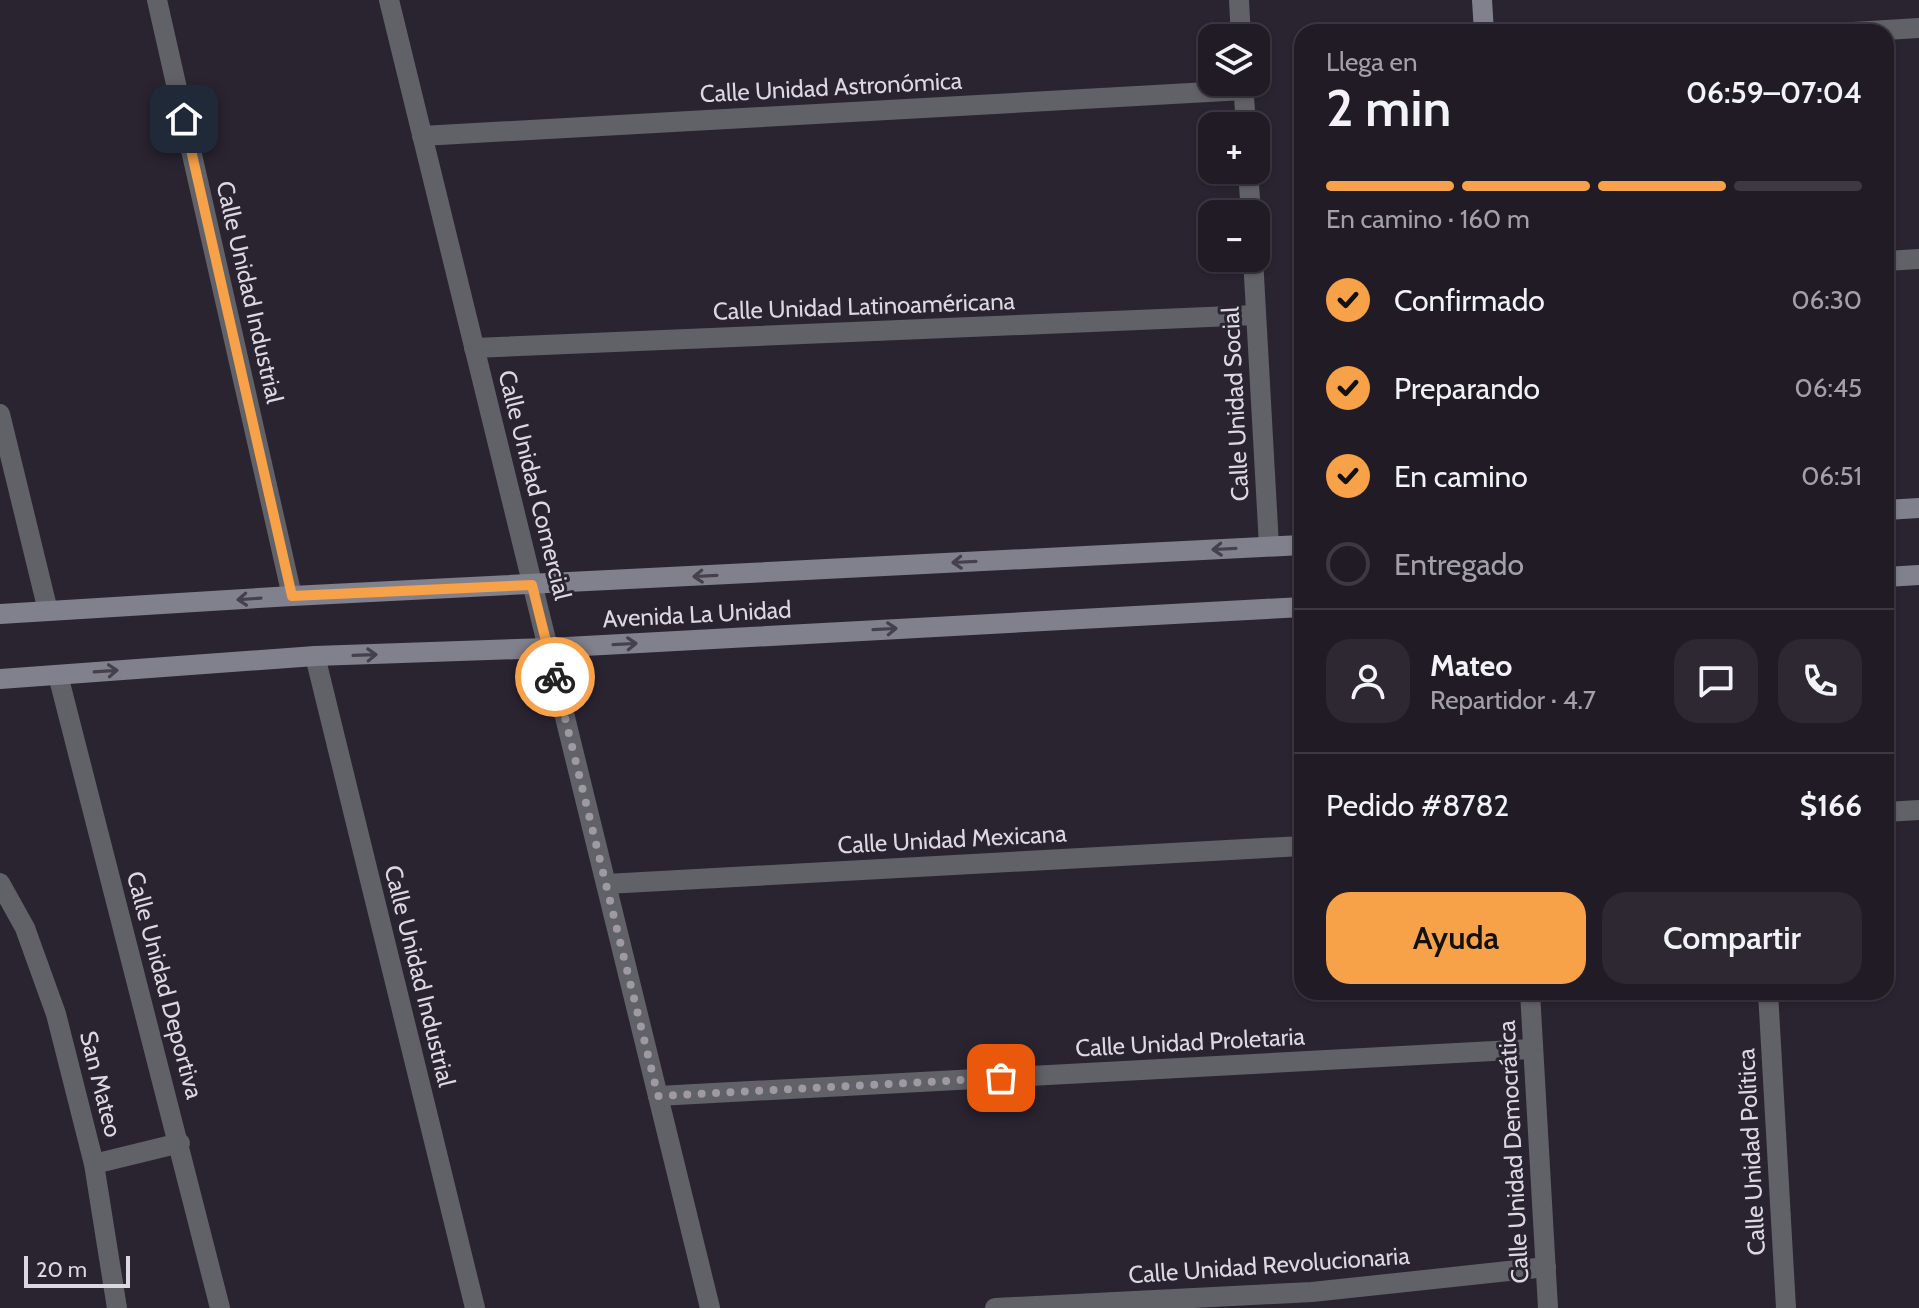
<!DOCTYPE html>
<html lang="es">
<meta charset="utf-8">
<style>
:root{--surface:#201b25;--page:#2d2832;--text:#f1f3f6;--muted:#a2a1a7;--line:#3d3942;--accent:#f7a149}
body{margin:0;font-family:Cabin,sans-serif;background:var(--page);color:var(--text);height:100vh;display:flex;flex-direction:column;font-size:30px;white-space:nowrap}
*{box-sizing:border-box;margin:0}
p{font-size:26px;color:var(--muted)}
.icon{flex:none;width:44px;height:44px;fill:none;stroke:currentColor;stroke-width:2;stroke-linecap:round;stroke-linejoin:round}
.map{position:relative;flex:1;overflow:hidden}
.sheet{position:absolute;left:1294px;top:24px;width:600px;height:976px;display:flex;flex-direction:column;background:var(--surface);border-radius:24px;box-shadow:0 2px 6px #0004,0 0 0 2px var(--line)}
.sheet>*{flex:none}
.fabs{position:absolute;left:1198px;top:24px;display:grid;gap:16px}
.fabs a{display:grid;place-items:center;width:72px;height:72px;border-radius:16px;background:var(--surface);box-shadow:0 2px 6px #0004,0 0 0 2px var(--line);font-size:40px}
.scale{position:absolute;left:24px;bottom:20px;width:106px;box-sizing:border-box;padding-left:8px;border:4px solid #dcd8e0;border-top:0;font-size:22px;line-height:28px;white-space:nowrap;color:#dcd8e0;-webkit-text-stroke:6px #2a2431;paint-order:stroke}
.pin{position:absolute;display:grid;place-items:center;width:68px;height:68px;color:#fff;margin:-34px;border-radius:16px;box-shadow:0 4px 12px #0006}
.courier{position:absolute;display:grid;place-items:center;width:80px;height:80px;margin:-40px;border:6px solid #f7a149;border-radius:50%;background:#fff;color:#222;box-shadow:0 2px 10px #0007}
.overview em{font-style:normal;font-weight:600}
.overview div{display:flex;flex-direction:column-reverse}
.overview{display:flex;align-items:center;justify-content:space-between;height:136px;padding:0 32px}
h1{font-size:52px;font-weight:600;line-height:60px}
.bar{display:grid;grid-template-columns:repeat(4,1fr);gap:12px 8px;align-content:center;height:96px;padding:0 32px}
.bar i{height:10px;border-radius:6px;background:var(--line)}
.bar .active{background:var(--accent)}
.bar p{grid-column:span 4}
.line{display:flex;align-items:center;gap:20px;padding:0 32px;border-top:2px solid var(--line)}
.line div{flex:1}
.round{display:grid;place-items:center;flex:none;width:84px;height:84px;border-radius:24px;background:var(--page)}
ol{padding:0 32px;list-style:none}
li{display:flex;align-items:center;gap:24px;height:88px}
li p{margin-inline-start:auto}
li .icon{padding:8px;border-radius:50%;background:var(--accent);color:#111;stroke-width:4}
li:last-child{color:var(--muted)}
li i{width:44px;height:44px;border:4px solid var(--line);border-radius:50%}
.cta{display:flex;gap:16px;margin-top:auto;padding:16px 32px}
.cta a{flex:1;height:92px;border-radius:24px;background:var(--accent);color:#111;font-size:32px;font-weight:600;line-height:92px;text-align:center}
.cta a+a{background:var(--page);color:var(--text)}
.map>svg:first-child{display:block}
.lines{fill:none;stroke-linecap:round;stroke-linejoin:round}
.street{stroke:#616168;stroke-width:20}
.secondary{stroke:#81818d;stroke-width:20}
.oneway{stroke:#44404d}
.done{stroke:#9e99a3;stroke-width:8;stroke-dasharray:0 14.4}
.route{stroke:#f7a149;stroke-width:10}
.labels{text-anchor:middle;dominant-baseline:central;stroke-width:6;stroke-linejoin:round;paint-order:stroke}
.street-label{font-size:24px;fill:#dcd8e0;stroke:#2a2431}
</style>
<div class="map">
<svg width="1919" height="1308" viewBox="0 0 1919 1308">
<rect width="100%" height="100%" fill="#2a2431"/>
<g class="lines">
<!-- street -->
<g class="street">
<path d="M157,0l135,596"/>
<path d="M389,0l321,1308"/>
<path d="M1239,0l2,38"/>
<path d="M1853,32l66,-4"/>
<path d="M1243,82l3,44"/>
<path d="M422,136l822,-46"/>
<path d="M1248,170l3,44"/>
<path d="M1253,258l16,288"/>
<path d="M1886,261l33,-2"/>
<path d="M474,348l782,-33"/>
<path d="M0,414l48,197"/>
<path d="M315,656l160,652"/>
<path d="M58,675l162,633"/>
<path d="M1886,812l33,-2"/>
<path d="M0,883l25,45 31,86 38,150 23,144"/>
<path d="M606,884l696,-38"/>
<path d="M1530,992l18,316"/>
<path d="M1768,992l18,316"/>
<path d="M658,1096l874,-47"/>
<path d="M94,1164l86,-21"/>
<path d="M995,1308l317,-16 234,-25"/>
</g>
<!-- secondary -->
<g class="secondary">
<path d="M1482,0l2,32"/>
<path d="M1886,510l33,-2"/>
<path d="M1886,577l33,-2"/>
<path d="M0,614l292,-18 1010,-51"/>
<path d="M0,679l315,-23 233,-8 754,-41"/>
</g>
</g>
<!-- one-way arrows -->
<defs><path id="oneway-shaft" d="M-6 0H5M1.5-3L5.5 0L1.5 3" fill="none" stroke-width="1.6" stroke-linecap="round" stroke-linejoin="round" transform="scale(2)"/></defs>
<g class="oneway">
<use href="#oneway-shaft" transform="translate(1224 549) rotate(177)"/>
<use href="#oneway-shaft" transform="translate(964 562) rotate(177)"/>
<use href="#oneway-shaft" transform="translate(705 576) rotate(177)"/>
<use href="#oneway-shaft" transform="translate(249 599) rotate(176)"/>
<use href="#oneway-shaft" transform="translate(885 629) rotate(-3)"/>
<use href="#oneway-shaft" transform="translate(625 644) rotate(-3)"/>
<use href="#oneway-shaft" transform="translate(365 655) rotate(-2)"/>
<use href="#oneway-shaft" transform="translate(106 671) rotate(-4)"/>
</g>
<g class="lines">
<!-- done -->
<path class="done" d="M555,677l103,419 343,-18"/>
<!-- route -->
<path class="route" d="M184,119l108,477 240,-11 23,92"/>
</g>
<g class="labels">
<!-- street labels -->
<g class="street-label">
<text transform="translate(831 87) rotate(-3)">Calle Unidad Astronómica</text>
<text transform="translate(250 292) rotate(77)">Calle Unidad Industrial</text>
<text transform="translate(864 306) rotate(-2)">Calle Unidad Latinoaméricana</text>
<text transform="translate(1235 404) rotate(-93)">Calle Unidad Social</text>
<text transform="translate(535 485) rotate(76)">Calle Unidad Comercial</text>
<text transform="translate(697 614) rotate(-3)">Avenida La Unidad</text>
<text transform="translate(952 839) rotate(-3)">Calle Unidad Mexicana</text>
<text transform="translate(420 976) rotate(76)">Calle Unidad Industrial</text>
<text transform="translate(165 985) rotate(75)">Calle Unidad Deportiva</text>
<text transform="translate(1190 1042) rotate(-3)">Calle Unidad Proletaria</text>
<text transform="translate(101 1084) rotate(76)">San Mateo</text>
<text transform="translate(1513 1152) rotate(-93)">Calle Unidad Democrática</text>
<text transform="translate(1751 1152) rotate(-93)">Calle Unidad Política</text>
<text transform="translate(1269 1265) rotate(-4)">Calle Unidad Revolucionaria</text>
</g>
</g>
</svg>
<div class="fabs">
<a><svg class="icon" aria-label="layers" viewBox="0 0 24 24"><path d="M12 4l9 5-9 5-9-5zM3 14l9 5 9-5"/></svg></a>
<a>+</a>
<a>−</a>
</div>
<div class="scale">20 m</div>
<div class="pin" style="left:1001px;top:1078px;background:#ea580c"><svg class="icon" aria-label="bag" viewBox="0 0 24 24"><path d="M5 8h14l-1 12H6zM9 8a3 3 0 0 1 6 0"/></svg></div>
<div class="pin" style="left:184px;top:119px;background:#1f2937"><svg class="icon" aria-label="home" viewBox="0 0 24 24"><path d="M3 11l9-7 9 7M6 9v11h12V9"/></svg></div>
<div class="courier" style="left:555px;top:677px"><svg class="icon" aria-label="bike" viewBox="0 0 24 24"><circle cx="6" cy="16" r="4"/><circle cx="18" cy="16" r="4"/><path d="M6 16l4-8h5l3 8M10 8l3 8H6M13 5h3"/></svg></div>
<section class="sheet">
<div class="overview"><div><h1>2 min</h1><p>Llega en</p></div><em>06:59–07:04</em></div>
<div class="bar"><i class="active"></i><i class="active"></i><i class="active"></i><i></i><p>En camino · 160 m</p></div>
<ol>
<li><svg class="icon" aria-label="check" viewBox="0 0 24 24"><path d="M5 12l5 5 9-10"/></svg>Confirmado<p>06:30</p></li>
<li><svg class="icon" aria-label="check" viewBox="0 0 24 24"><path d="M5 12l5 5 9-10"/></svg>Preparando<p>06:45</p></li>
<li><svg class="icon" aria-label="check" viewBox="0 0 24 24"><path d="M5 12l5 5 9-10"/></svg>En camino<p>06:51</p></li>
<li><i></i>Entregado</li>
</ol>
<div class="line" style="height:144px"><a class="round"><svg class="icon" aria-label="person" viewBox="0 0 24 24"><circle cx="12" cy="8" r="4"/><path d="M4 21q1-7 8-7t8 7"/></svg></a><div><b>Mateo</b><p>Repartidor · 4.7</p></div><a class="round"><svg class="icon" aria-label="chat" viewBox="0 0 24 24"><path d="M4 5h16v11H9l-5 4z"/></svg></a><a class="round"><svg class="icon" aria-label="phone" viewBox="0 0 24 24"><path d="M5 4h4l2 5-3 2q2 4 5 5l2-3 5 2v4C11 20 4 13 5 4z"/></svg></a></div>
<div class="line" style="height:104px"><div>Pedido #8782</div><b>$166</b></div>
<div class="cta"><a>Ayuda</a><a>Compartir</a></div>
</section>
</div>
